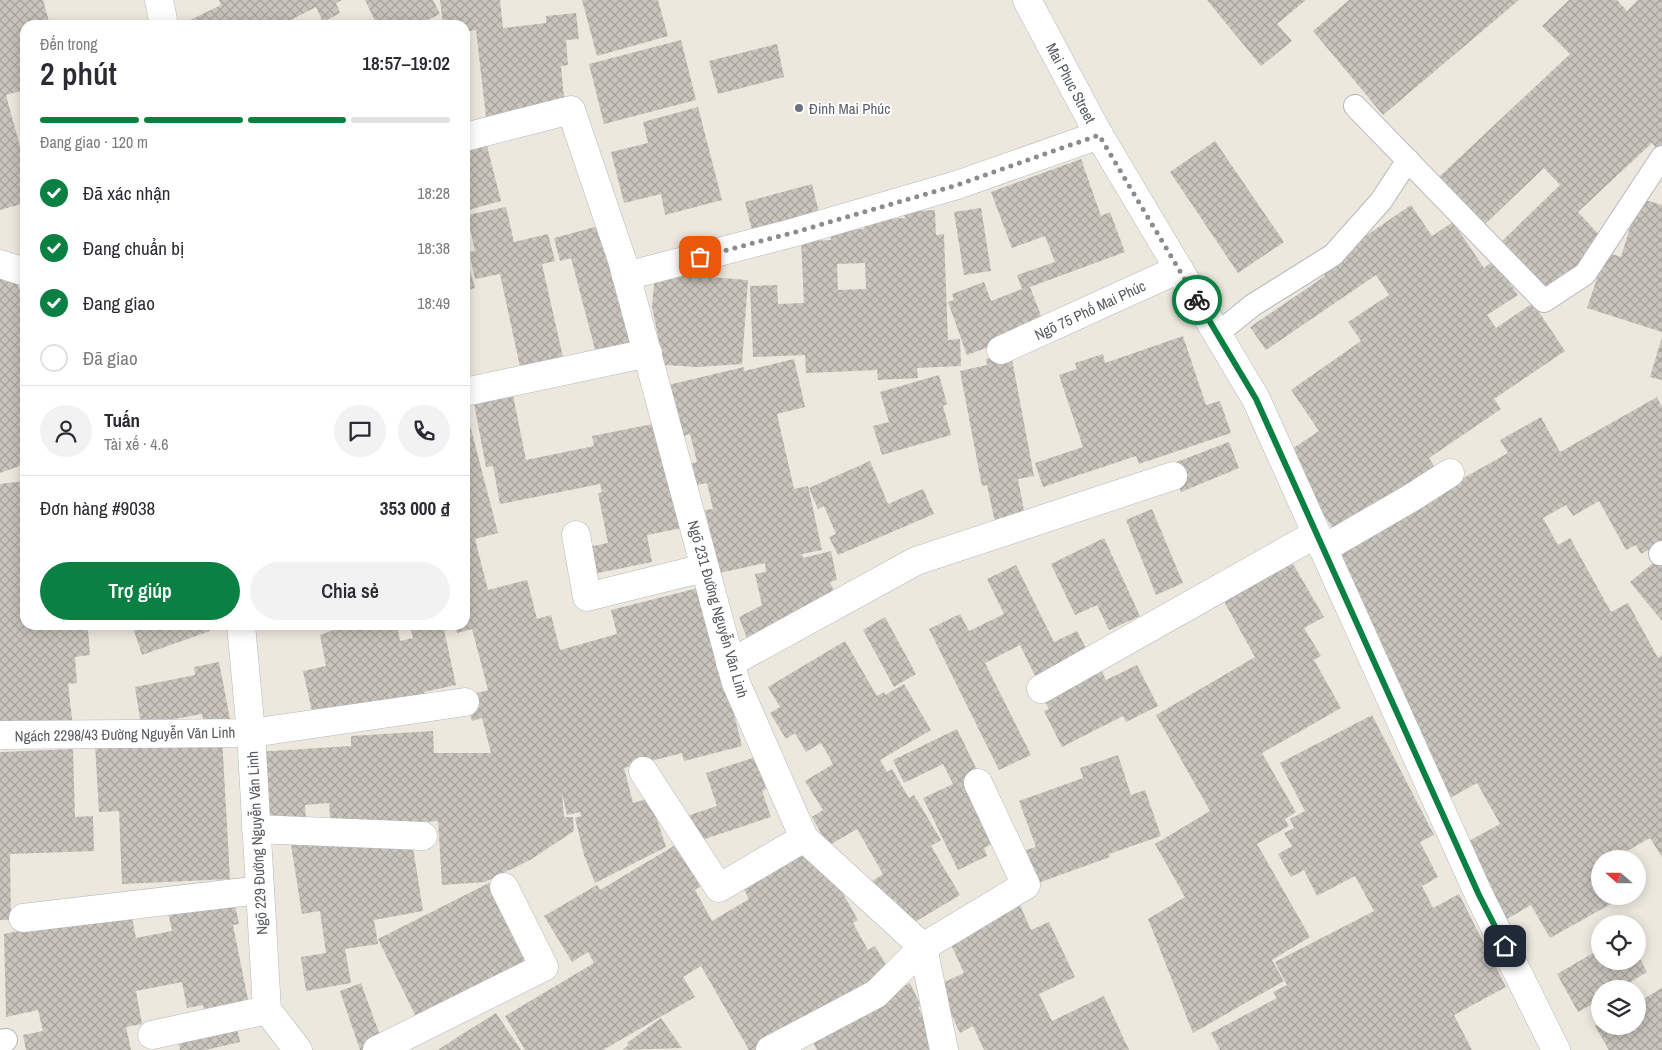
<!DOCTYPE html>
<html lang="vi">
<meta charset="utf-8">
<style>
:root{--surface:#fff;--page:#f2f2f3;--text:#2b2b33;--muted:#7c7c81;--line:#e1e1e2;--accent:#0b8043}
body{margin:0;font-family:"Archivo Narrow",sans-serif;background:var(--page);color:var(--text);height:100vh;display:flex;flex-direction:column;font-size:19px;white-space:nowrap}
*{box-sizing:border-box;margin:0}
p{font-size:16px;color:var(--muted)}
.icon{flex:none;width:28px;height:28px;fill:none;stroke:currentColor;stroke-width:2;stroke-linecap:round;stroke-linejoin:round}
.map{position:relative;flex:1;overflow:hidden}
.drawer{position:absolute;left:20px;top:20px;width:450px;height:610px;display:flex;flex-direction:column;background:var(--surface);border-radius:15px;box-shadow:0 2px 12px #0003}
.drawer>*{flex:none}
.needle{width:32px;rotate:291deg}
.controls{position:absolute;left:1591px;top:850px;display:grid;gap:10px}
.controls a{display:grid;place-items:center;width:55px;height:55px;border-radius:50%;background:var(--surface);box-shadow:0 2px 12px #0003;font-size:25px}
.pin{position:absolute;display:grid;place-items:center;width:42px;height:42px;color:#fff;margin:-21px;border-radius:10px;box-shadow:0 2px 8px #0006}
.courier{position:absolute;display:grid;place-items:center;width:50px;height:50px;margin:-25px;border:4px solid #0b8043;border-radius:50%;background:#fff;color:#222;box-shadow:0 1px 6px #0007}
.head em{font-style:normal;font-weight:600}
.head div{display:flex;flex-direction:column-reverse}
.head{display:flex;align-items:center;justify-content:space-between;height:85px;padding:0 20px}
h1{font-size:32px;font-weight:600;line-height:38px}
.bar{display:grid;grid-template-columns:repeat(4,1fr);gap:8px 5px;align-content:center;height:60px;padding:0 20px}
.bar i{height:6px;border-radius:4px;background:var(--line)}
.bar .current{background:var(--accent)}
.bar p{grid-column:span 4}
.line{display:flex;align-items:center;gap:12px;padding:0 20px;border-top:1px solid var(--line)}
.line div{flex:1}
.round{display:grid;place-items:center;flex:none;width:52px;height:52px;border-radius:26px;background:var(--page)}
ol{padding:0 20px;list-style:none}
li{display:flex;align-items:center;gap:15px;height:55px}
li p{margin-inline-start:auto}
li .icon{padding:5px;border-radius:50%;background:var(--accent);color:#fff;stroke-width:4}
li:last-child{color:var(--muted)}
li i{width:28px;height:28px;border:2px solid var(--line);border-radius:50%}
.button{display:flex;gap:10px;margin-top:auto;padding:10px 20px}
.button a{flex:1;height:58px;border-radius:30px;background:var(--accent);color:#fff;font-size:20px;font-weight:600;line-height:58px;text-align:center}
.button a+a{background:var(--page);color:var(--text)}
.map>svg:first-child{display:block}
.building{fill:url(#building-cross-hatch);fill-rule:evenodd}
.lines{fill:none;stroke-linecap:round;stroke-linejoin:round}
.lane-casing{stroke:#b4b7bd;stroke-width:24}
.street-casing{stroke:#b4b7bd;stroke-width:29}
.secondary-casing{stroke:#b4b9bf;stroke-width:29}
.lane{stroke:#fff;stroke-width:22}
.street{stroke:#fff;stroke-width:28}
.secondary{stroke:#fff;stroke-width:28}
.done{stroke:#8b8d8d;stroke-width:5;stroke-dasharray:0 9}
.route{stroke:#0b8043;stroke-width:6}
.worship-dot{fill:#6b7280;stroke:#fff;stroke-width:2}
.labels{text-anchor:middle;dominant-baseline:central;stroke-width:4;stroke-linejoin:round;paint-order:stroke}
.street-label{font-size:15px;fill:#575c61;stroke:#fff}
.worship-label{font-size:15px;fill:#5b616d;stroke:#fff;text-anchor:start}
</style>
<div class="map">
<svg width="1662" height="1050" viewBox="0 0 1662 1050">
<defs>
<pattern id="building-cross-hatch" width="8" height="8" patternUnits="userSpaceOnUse" patternTransform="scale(1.25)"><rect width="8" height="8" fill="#c9c5bd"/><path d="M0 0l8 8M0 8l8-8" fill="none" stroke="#a6a39d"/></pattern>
</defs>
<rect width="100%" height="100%" fill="#ece8de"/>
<!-- building -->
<g class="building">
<path d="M0,0h43l7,25h-25v65l-19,5 19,70v38l-25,7z"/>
<path d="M219,0h123l-6,3 4,10 -17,9 -7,-15 -31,16 1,2h-94l-2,-5 31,-15z"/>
<path d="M365,0h68l7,14 -23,11h-40z"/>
<path d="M440,0h60l3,28 43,-5v-7l30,-3 3,26 -13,1 2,25 -7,1 4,43 -79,8 -10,-87 -11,2v-7h-22z"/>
<path d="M582,0h76l10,36 -71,20z"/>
<path d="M1207,0h99l-29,24 15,17 -31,25z"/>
<path d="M1349,0h170l-136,115 -70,-84z"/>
<path d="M1569,0h48l10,11 11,-11h24v150l-2,2 -8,-9 -74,69 26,28 -54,54 -49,-52 59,-57 -16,-17 -60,57 -45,-48 131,-123 -28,-28z"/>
<path d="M681,40l15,60 -92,24 -15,-60z"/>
<path d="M777,44l7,33 -66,17 -9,-33z"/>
<path d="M698,107l24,93 -57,15 -4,-21 -37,9 -13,-51 37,-9 -5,-21z"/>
<path d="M1215,141l69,101 -46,31 -68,-101z"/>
<path d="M487,146l14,55 -36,10v-59z"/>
<path d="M1081,159l20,57 9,-4 15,40 -95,35 15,39 -78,29 -19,-53 6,-2 -2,-6 32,-12 7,19 31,-12 -5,-14 38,-13 -10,-26 -33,12 -21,-56z"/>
<path d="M812,184l8,33 -67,17 -8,-32z"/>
<path d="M1639,198l23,7v127l-75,-24 19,-56 15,5z"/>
<path d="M1411,205l21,31 21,-14 31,46 10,-8 24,35 -31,20 9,13 37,-25 32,48 -71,48 7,10 -72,49 5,8 -98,67 -53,-78 36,-24 -28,-41 70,-49 -13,-19 41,-27 -13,-20 -110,75 -16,-23 75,-51 -5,-9z"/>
<path d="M506,207l8,35 34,-8 7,27 -13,3 23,102 -43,10 -22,-102 -25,5 -6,-27 6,-1 -8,-36z"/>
<path d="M981,208l10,63 -27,4 -10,-63z"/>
<path d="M935,210l1,25 8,-1 4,106 12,-1 1,27 -44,2 1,10 -40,2 -1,-10 -71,3 -1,-18 -52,2 -3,-71 27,-1 1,19 26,-1 -3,-62 30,-1v-10l33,-1 -1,-9 42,-2 -1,-6zM865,263l1,26 -28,1 -1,-26z"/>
<path d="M606,224l33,125 -41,12 -27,-103 -11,3 -6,-23z"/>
<path d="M465,251l10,37 -10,3z"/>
<path d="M13,272l12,33v159l-25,9v-196z"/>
<path d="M655,273l93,7 -6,84 -45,3 -33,-2 -12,-58z"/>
<path d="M1183,336l23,69 14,-4 11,32 -92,31 -3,-8 -93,31 -8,-24 48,-16 -24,-72 18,-6 -2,-6 28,-9 2,9z"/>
<path d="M1662,337v43l-12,-3z"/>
<path d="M1011,354l23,122 -16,3 7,37 -30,6 -8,-37 -5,1 -22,-115 27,-6 -1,-6z"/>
<path d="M794,359l11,48 -28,7 17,75 14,-3 14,64 -20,4 1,4 28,-7 6,29 -7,2 8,18 -90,41 -9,-24 23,-12 -7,-31 11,-2 -1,-9 -46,10 -14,-63 8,-1 -6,-26 -15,3 -5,-21 10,-3 -7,-28 -10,3 -12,-52 76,-18v4z"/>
<path d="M939,375l8,29 -4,2 8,29 -69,20 -9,-29 16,-4 -9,-30z"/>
<path d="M513,395l13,65 68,-14 -2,-10 66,-13 24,105 -35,7 5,27 -59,12 -5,-27 20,-4 -10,-50 4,-1 -2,-8 -100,20 -7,-38 -7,1 -12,-64z"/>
<path d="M1657,397l5,10v136l-21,11 -5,-9 -10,5 -27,-49 -26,15 -7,-11 -23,13 15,27 12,-7 41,74 17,-9 30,55 4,-3v202l-12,-19 -37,21h-13v37h25l-75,42 -19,-33 -24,14 -42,-76 35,-19 -23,-41 -27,15 -40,-73 -78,-173 176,-99 -8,-13 41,-23 19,35z"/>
<path d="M465,406l33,127 -23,6 13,51 39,-10 10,39 14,-4 9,35 57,-16 -6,-24 91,-23 40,159 -58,15 -2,-8 -58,15 9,35 17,-5 16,49 -71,36 -11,-28 -9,-37 6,-2 -1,-4 -13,3 -5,-22 2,24h9l1,14 -44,29 -45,22 -43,3 -4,-64 -107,7 -2,-25 -24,2 1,17 -45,3 -5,-73 95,-6v-10l82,-5 1,22h57l-9,-35 -10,3 -7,-25 23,-6 -16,-61 -15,4 -2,-8h10z"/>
<path d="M1229,442l10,26 -58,24 -10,-28z"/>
<path d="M870,461l18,43 35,-15 11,25 -96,41 -9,-18 7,-3 -12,-28 -6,3 -9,-21z"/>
<path d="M24,481l1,144h55l1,5 7,-1 2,26 -15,2 2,26 -9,1 5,43 -73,3v-246z"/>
<path d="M1152,509l31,74 -27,12 -30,-75z"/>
<path d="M1104,538l36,78 -31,14 -12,-25 -22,10 -24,-51z"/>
<path d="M1662,556v65l-32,-39z"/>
<path d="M1289,557l35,60 -20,11 17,28 -7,4 27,48 -79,45 34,59 -11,7 4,7 -32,18 53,93 -38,23 12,21 -91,52 -45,-114 37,-22 -30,-53 55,-33 -54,-96 99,-58 -34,-61z"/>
<path d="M1016,565l38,77 23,-11 14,27 -52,26 -19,-39 -35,18 46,92 -32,15 -70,-141 31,-15 9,17 35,-17 -17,-35z"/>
<path d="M885,617l31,57 -22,13 -31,-57z"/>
<path d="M132,625h75l3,6 -68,24z"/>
<path d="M347,625h50l3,16 13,-3 -3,-13h33l13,60 -32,7 3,11 -113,17 -11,-49 23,-5 -6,-31z"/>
<path d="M845,641l32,55 7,-4 1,3 19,-11 27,46 -51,30 7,12 5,-3 17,29 5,-3 27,45 -10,6 29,49 -50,30 -15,-25 -11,6 -13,-24 12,-8 -26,-45 -29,17 -16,-29 11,-7 -18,-29 28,-17 -12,-21 -15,9 -11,-19 -9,6 -16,-26 10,-6 -12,-20z"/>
<path d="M219,662l11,57 -26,4 -2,-9 -61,11 -6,-38 60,-12 -1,-8z"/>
<path d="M1098,663l8,17 31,-15 21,41 -32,16 -3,-6 -61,31 -18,-36 5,-2 -9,-18z"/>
<path d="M1372,715l62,120 -14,7 18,35 -16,9 11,22 26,-14 47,93 -52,28 18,35h-252l-9,-17 66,-35 -4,-6 14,-7 -12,-23 99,-51 -19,-35 -38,20 -13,-26 -13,7 -13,-23 14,-8 -8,-13 10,-5 -4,-9 15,-8 -25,-48z"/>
<path d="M957,729l23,47 22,63 -18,9 3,8 -29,14 -35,-72 30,-14 -10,-20 -39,19 -11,-23z"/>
<path d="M222,737l8,142 -108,5 -3,-73 -20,1 -4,-68z"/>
<path d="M73,749l2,68 18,-1 1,35 -84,3 1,66h-11v-168z"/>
<path d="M1118,755l13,40 14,-5 16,46 -52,18 1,3 -72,26 -12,-33 10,-3 -17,-46 64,-23 -3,-10z"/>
<path d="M756,757l10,32 -4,2 9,26 -78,26 -9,-26 33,-11 -11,-33z"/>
<path d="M320,841h92l11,70 -49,9 4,24 -33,5 6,34 -45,8 -5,-34 25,-4 -6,-42 -18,3 -11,-69z"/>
<path d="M682,841l24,42 -11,7 17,31 37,-22 -6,-11 66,-39 20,20 29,51 -5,3 15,27 7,-4 16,27 -131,77h-11l-48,-84 -18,11 12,20 -92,53h-78l-20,-34 89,-53 -6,-11 -16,10 -28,-46 53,-31 3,5z"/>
<path d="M493,881l41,82 -116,58 -40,-82z"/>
<path d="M233,895l6,29 -6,1 15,75 -44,9 -1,-4 -16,3 -5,-26 -46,9 6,33 -16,3 5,23h-105l-3,-15 20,-4 -5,-21 -32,7 -2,-83 126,-26 6,30 36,-7 -5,-23z"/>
<path d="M1019,903l12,27 18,-8 26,55 -36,17 13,27 52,-25 25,54h-145l-11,-24 -13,7 -22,-48 26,-12 -16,-35z"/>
<path d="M1600,949v12h38v-6l9,17 -28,17h-19v11l-22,12 -21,-38z"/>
<path d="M361,983l22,61 -17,6h-6l-20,-59z"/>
<path d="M910,983l11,23 -3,1 22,43h-123l-8,-16z"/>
<path d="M1662,988v62h-53l-14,-24 5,-2v2h38v-24z"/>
<path d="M496,1013l25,37h-83l18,-12z"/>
<path d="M661,1018l21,30 -60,2 7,-5 -2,-2z"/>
<path d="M235,1019l5,23 -35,8h-25l-4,-18z"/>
</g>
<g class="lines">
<defs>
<g id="lane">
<path d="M1355,106l189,195 41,-27 77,-117"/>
<path d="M1217,334l36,-29 80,-50 48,-54 27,-41"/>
<path d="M1660,554l2,-2"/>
<path d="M0,1041l6,-1"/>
</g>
<g id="street">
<path d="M159,0l5,25"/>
<path d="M465,137l106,-27 51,150 114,423 68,155 119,109 21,103"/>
<path d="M0,264l25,8"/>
<path d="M626,276l166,-43 165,-48 142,-50"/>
<path d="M1001,350l178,-81"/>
<path d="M465,392l183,-39"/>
<path d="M576,535l11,62 117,-29"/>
<path d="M1323,549l88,-51 39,-25"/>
<path d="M241,625l10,108 16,277 31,40"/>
<path d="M730,663l186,-102 257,-85"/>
<path d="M1041,689l275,-155"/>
<path d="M0,735l251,-2 214,-31"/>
<path d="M643,771l76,117 85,-50"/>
<path d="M256,829l167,7"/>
<path d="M23,918l237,-28"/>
<path d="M152,1035l115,-25"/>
<path d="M377,1050l167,-83 -40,-80"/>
<path d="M770,1050l106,-56 47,-47 103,-62 -48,-102"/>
</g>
<path id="secondary" d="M1027,0l72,135 157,264 223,496 77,155"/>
</defs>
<!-- lane casing -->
<use href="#lane" class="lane-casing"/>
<!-- street casing -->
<use href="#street" class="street-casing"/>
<!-- secondary casing -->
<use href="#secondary" class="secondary-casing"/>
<!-- lane -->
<use href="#lane" class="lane"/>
<!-- street -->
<use href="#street" class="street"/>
<!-- secondary -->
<use href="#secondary" class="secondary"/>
</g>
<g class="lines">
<!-- done -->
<path class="done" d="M700,257l92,-24 165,-48 142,-50 98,165"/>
<!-- route -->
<path class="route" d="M1197,300l59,99 223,496 26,51"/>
</g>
<!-- markers -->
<circle class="worship-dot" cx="799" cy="108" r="5"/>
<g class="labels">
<!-- street labels -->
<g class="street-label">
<text transform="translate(1071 83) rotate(62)">Mai Phuc Street</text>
<text transform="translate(1090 310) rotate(-25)">Ngõ 75 Phố Mai Phúc</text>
<text transform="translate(718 609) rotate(74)">Ngõ 231 Đường Nguyễn Văn Linh</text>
<text transform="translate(125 734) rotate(-1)">Ngách 2298/43 Đường Nguyễn Văn Linh</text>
<text transform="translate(257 843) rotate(-93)">Ngõ 229 Đường Nguyễn Văn Linh</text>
</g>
<!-- worship labels -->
<g class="worship-label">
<text x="809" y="108">Đinh Mai Phúc</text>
</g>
</g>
</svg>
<div class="controls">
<a><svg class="needle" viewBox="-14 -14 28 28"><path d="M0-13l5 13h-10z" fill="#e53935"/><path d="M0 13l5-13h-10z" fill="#7c7c81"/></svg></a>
<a><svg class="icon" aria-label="locate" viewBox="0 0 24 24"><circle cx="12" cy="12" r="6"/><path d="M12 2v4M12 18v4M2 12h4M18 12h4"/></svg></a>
<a><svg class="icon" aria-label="layers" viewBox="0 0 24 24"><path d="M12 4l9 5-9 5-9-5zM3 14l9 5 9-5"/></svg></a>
</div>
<div class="pin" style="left:700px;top:257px;background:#ea580c"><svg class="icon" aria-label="bag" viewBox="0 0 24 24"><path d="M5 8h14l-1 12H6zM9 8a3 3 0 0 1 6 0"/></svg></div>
<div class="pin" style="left:1505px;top:946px;background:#1f2937"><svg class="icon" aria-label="home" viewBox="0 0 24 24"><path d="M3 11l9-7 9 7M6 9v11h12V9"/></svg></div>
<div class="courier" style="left:1197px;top:300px"><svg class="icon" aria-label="bike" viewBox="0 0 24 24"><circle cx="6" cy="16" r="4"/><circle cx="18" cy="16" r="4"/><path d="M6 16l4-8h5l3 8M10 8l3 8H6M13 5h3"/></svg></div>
<section class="drawer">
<div class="head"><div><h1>2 phút</h1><p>Đến trong</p></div><em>18:57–19:02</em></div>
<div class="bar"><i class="current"></i><i class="current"></i><i class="current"></i><i></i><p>Đang giao · 120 m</p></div>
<ol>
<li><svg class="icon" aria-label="check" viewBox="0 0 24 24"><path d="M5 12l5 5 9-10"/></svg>Đã xác nhận<p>18:28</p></li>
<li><svg class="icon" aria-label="check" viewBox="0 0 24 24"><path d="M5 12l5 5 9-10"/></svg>Đang chuẩn bị<p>18:38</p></li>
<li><svg class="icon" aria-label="check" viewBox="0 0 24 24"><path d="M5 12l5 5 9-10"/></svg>Đang giao<p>18:49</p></li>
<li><i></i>Đã giao</li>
</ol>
<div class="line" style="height:90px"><a class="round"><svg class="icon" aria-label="person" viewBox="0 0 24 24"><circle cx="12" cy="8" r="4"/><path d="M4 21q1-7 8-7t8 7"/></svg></a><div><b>Tuấn</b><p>Tài xế · 4.6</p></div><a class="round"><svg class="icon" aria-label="chat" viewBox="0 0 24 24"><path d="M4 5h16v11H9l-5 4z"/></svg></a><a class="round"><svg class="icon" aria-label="phone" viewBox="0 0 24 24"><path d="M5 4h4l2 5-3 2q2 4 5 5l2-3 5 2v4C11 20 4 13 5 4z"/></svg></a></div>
<div class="line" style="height:65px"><div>Đơn hàng #9038</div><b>353 000 ₫</b></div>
<div class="button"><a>Trợ giúp</a><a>Chia sẻ</a></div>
</section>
</div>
